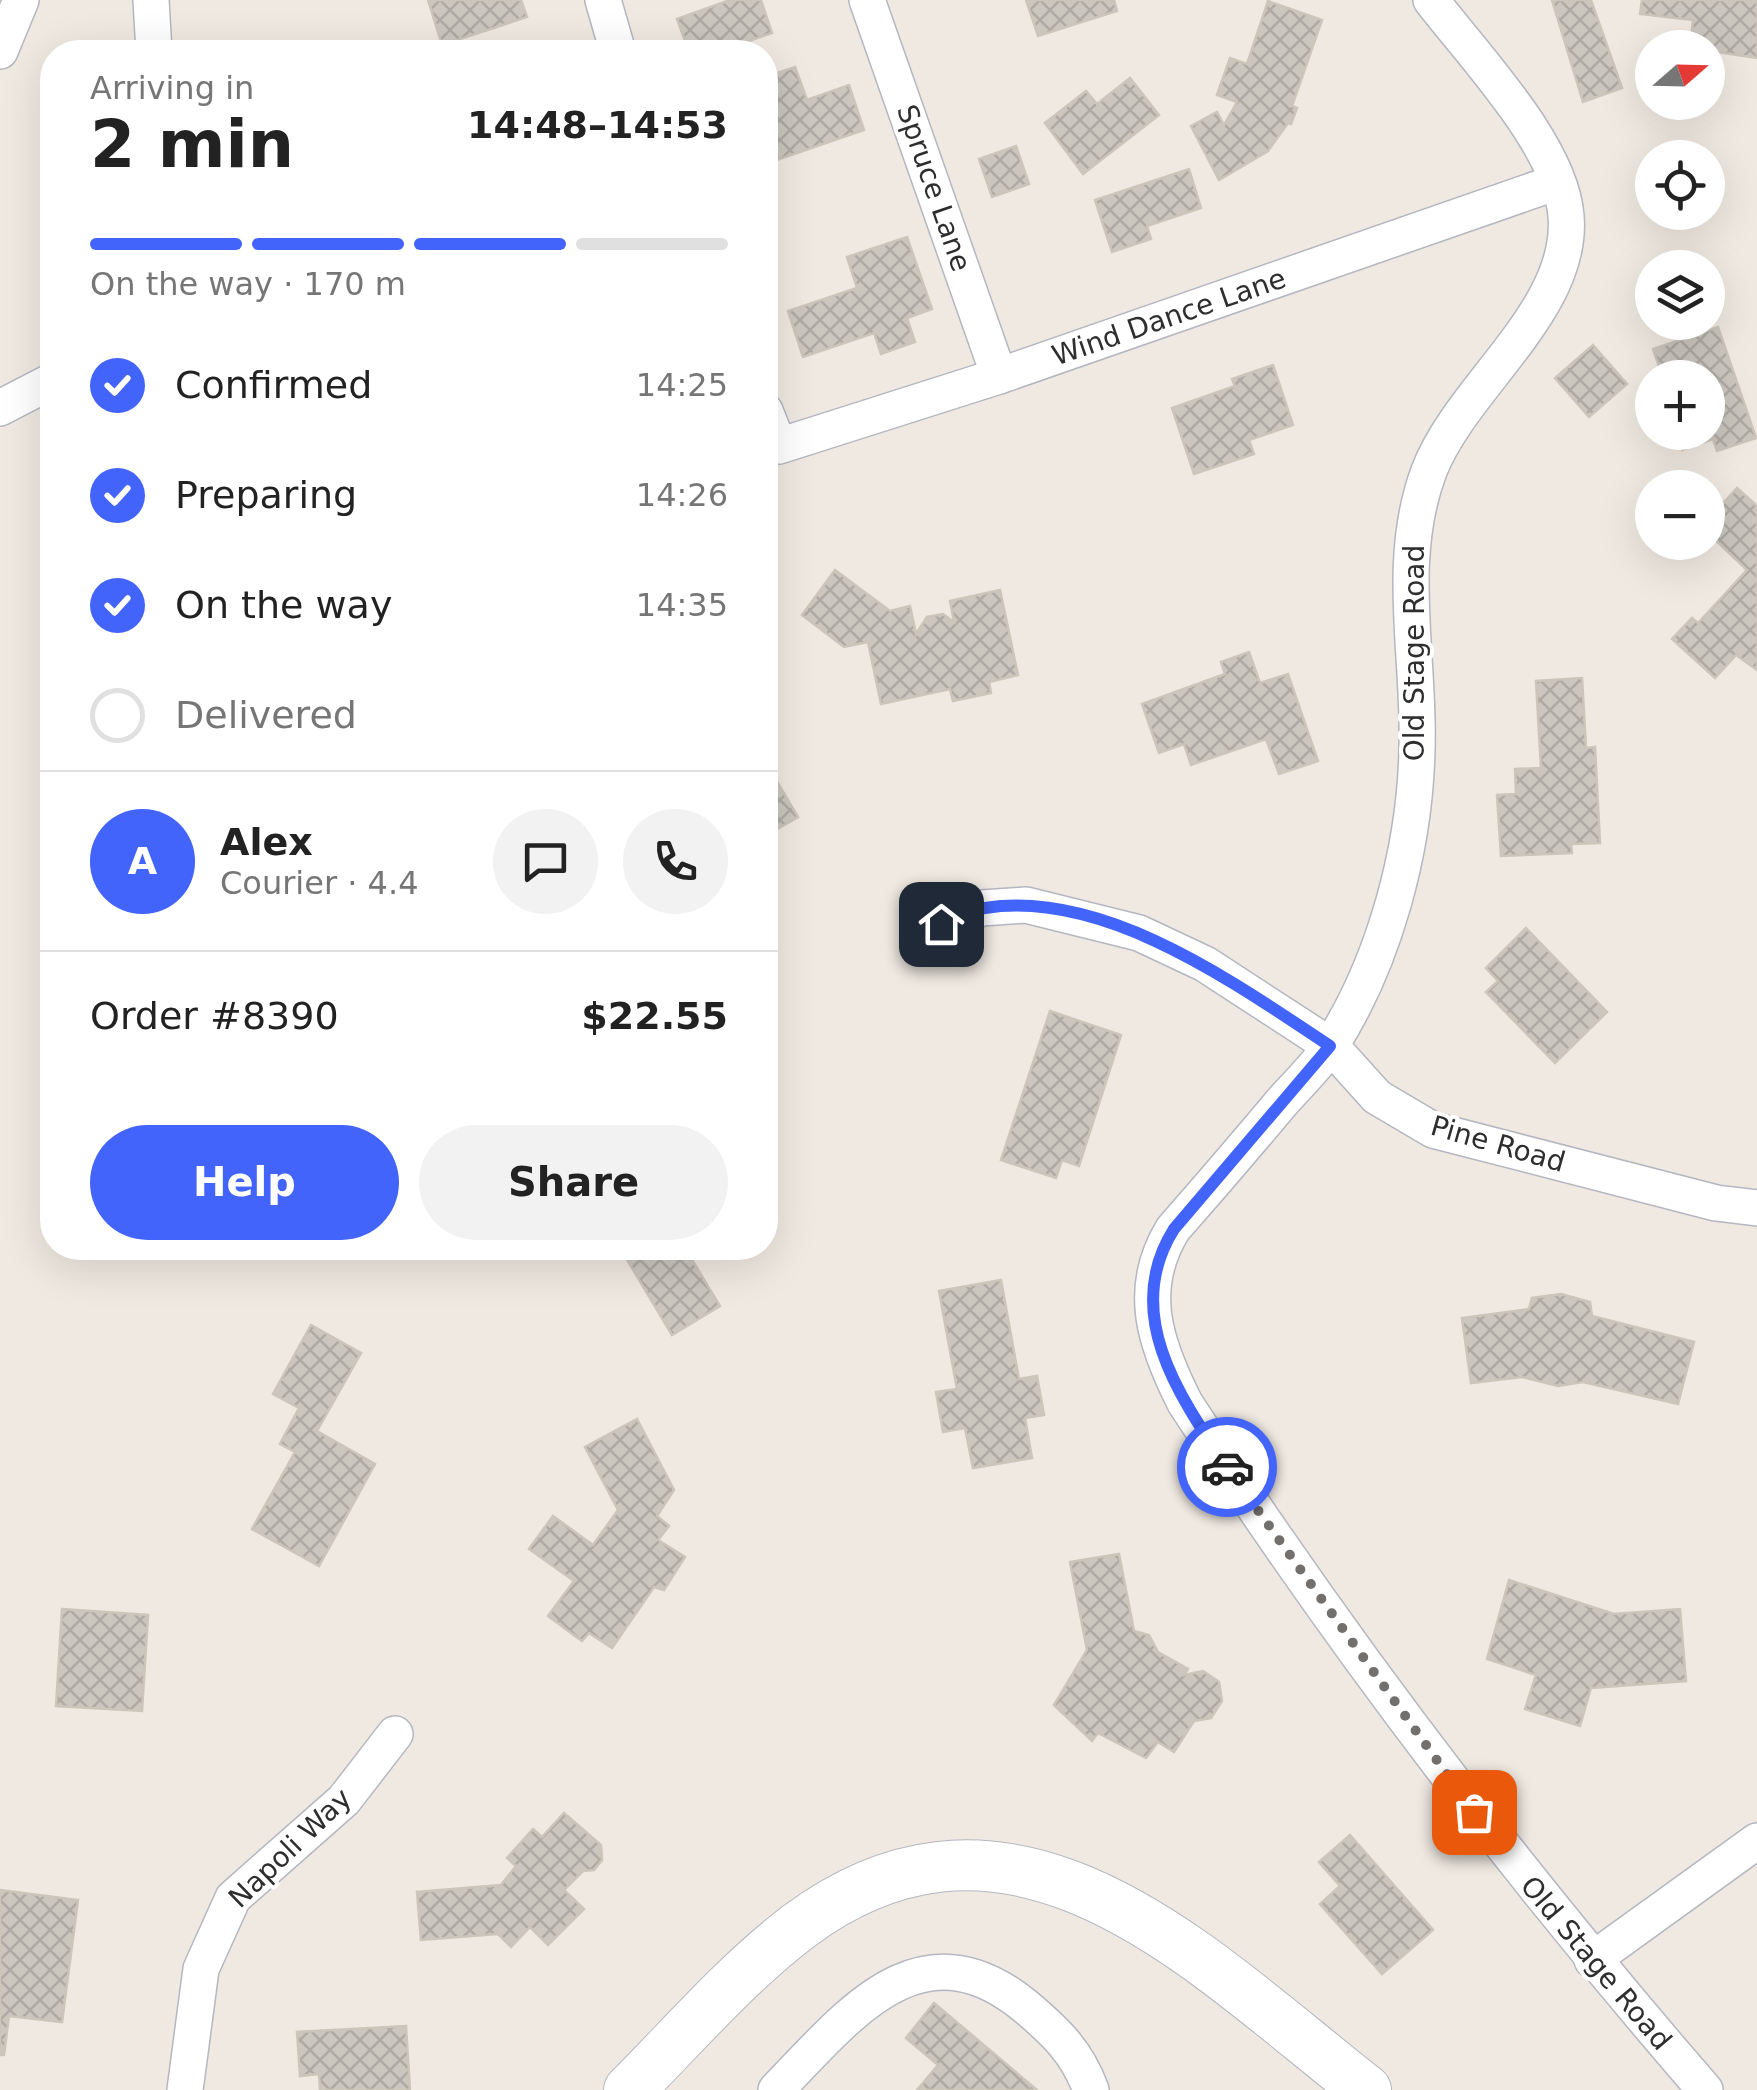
<!DOCTYPE html>
<meta charset="utf-8">
<style>
:root{--surface:#fff;--page:#f2f2f2;--text:#222;--muted:#767676;--line:#e0e0e0;--accent:#4264fb}
body{margin:0;font-family:"DejaVu Sans",sans-serif;background:var(--page);color:var(--text);height:100vh;display:flex;flex-direction:column;font-size:38px;white-space:nowrap}
*{box-sizing:border-box;margin:0}
p{font-size:32px;color:var(--muted)}
.icon{flex:none;width:55px;height:55px;fill:none;stroke:currentColor;stroke-width:2;stroke-linecap:round;stroke-linejoin:round}
.map{position:relative;flex:1;overflow:hidden}
.sheet{position:absolute;left:40px;top:40px;width:738px;height:1220px;display:flex;flex-direction:column;background:var(--surface);border-radius:40px;box-shadow:0 10px 40px #0002}
.sheet>*{flex:none}
.needle{width:65px;rotate:70deg}
.tools{position:absolute;left:1635px;top:30px;display:grid;gap:20px}
.tools a{display:grid;place-items:center;width:90px;height:90px;border-radius:50%;background:var(--surface);box-shadow:0 10px 40px #0002;font-size:50px}
.pin{position:absolute;display:grid;place-items:center;width:85px;height:85px;color:#fff;margin:-42px;border-radius:20px;box-shadow:0 5px 15px #0006}
.courier{position:absolute;display:grid;place-items:center;width:100px;height:100px;margin:-50px;border:8px solid #4264fb;border-radius:50%;background:#fff;color:#222;box-shadow:0 2px 12px #0007}
.summary em{font-style:normal;font-weight:800}
.summary div{display:flex;flex-direction:column-reverse}
.summary{display:flex;align-items:center;justify-content:space-between;height:170px;padding:0 50px}
h1{font-size:65px;font-weight:800;line-height:75px}
.bar{display:grid;grid-template-columns:repeat(4,1fr);gap:15px 10px;align-content:center;height:120px;padding:0 50px}
.bar i{height:12px;border-radius:8px;background:var(--line)}
.bar .on{background:var(--accent)}
.bar p{grid-column:span 4}
.line{display:flex;align-items:center;gap:25px;padding:0 50px;border-top:2px solid var(--line)}
.line div{flex:1}
.round{display:grid;place-items:center;flex:none;width:105px;height:105px;border-radius:52px;background:var(--page)}
ol{padding:0 50px;list-style:none}
li{display:flex;align-items:center;gap:30px;height:110px}
li p{margin-inline-start:auto}
li .icon{padding:10px;border-radius:50%;background:var(--accent);color:#fff;stroke-width:4}
li:last-child{color:var(--muted)}
li i{width:55px;height:55px;border:5px solid var(--line);border-radius:50%}
.button{display:flex;gap:20px;margin-top:auto;padding:20px 50px}
.button a{flex:1;height:115px;border-radius:60px;background:var(--accent);color:#fff;font-size:40px;font-weight:800;line-height:115px;text-align:center}
.button a+a{background:var(--page);color:var(--text)}
.map>svg:first-child{display:block}
.building{fill:url(#building-cross-hatch);stroke:#cbc5ba;stroke-width:2.5}
.lines{fill:none;stroke-linecap:round;stroke-linejoin:round}
.street-casing{stroke:#b4b7c1;stroke-width:38}
.secondary-casing{stroke:#b4b7c1;stroke-width:52}
.street{stroke:#fff;stroke-width:35}
.secondary{stroke:#fff;stroke-width:50}
.done{stroke:#726f6d;stroke-width:10;stroke-dasharray:0 18}
.route{stroke:#4264fb;stroke-width:12}
.labels{text-anchor:middle;dominant-baseline:central;stroke-width:8;stroke-linejoin:round;paint-order:stroke}
.street-label{font-size:28px;fill:#2e2e2e;stroke:#fff}
</style>
<div class="map">
<svg width="1757" height="2090" viewBox="0 0 1757 2090">
<defs>
<pattern id="building-cross-hatch" width="8" height="8" patternUnits="userSpaceOnUse" patternTransform="scale(2.5)"><rect width="8" height="8" fill="#cbc7bf"/><path d="M0 0l8 8M0 8l8-8" fill="none" stroke="#afaba4"/></pattern>
</defs>
<rect width="100%" height="100%" fill="#efe9e1"/>
<!-- building -->
<g class="building">
<path d="M428,0h93l6,17 -85,28z"/>
<path d="M730,0h31l11,33 -55,19h-28l-12,-33z"/>
<path d="M1026,0h88l3,11 -79,25z"/>
<path d="M1552,0h39l31,88 -39,14z"/>
<path d="M1642,0h115v58l-67,-10 3,-28 -53,-6z"/>
<path d="M1268,1l54,19 -30,86 5,2 -6,16 -3,-1 -20,28 -49,29 -28,-54 26,-14 7,13 13,-23 -20,-7 13,-37 17,6z"/>
<path d="M795,67l12,33 42,-15 15,45 -99,34v-87z"/>
<path d="M1130,78l29,37 -76,59 -38,-51 41,-32 11,13z"/>
<path d="M1016,146l13,38 -37,13 -13,-38z"/>
<path d="M1189,169l12,39 -54,18 4,13 -39,13 -17,-52z"/>
<path d="M907,237l25,72 -25,9 8,24 -34,12 -7,-21 -71,24 -15,-46 69,-23 -10,-31z"/>
<path d="M1718,327l38,111 -39,13 -4,-12 -31,11 -6,-18h32v-54h-17l-3,-7 -25,7 -10,-29z"/>
<path d="M1593,345l34,39 -38,33 -34,-39z"/>
<path d="M1273,365l20,60 -44,15 5,14 -60,20 -22,-66 63,-22 -3,-7z"/>
<path d="M1737,488l20,18v164l-21,-15 -21,23 -43,-39 20,-21 6,5 49,-53 -39,-37v-13z"/>
<path d="M835,570l55,41 20,-5 6,28 11,-17 16,-3 11,8 -4,-21 50,-11 18,85 -29,7 2,11 -38,8 -3,-12 -69,15 -13,-62 -24,5 -42,-32z"/>
<path d="M1249,652l11,31 28,-9 30,87 -39,13 -13,-35 -75,26 -7,-21 -25,9 -17,-49 83,-30 -4,-12z"/>
<path d="M1582,678l4,70 9,-1 5,96 -29,1 1,9 -71,3 -4,-61 19,-1 -1,-25 26,-1 -5,-87z"/>
<path d="M765,761l33,56 -33,19z"/>
<path d="M1526,928l81,84 -52,51 -69,-71 12,-11 -12,-13z"/>
<path d="M1050,1011l71,24 -42,131 -17,-6 -6,18 -55,-18z"/>
<path d="M620,1248h65l35,58 -48,29z"/>
<path d="M1001,1280l18,99 18,-3 7,39 -19,3 7,40 -59,10 -8,-40 -22,4 -7,-40 21,-3 -18,-98z"/>
<path d="M1561,1294l29,8 2,14 102,26 -16,62 -95,-22 -25,4 -36,-9 -51,6 -9,-65 67,-9 3,-11z"/>
<path d="M311,1325l50,28 -44,78 58,33 -56,102 -67,-37 43,-77 -15,-8 19,-36 -26,-14z"/>
<path d="M637,1419l37,71 -17,26 12,10 -11,14 27,17 -21,33 -10,-3 -42,61 -23,-15 -7,8 -34,-25 26,-35 -45,-32 24,-33 40,29 25,-35 -33,-63z"/>
<path d="M1119,1554l15,77 15,4 9,17 30,17 -4,6 19,-4 16,11 3,19 -11,17 -17,3 -20,31 -16,-10 -12,16 -48,-25 -6,8 -38,-36 33,-55 -17,-88z"/>
<path d="M1509,1580l105,34 66,-5 6,72 -95,7 -11,38 -55,-17 11,-34 -49,-16z"/>
<path d="M62,1609l86,6 -6,96 -86,-5z"/>
<path d="M564,1813l37,32 1,15 -8,10 -11,1 -19,19 20,19 -36,36 -18,-18 -19,20 -13,-13 -77,6 -4,-48 84,-7 15,-19 -9,-8 26,-29 9,8z"/>
<path d="M1350,1835l83,95 -51,44 -62,-70 20,-18 -21,-24z"/>
<path d="M0,1890l78,10 -16,122 -53,-6 -5,39h-4z"/>
<path d="M934,2003l103,87h-120l21,-25 -32,-27z"/>
<path d="M406,2026l4,64h-90l-1,-16 -19,2 -3,-44z"/>
</g>
<g class="lines">
<defs>
<g id="street">
<path d="M151,0l3,52"/>
<path d="M603,0l15,52"/>
<path d="M867,0l132,376"/>
<path d="M1431,0c42,55 130,146 135,216 8,94 -105,171 -137,255 -34,90 -9,186 -12,278 -2,99 -32,212 -86,296 -13,20 -33,39 -49,57 -36,43 -72,85 -109,127 -37,60 -18,115 12,174 157,242 331,469 520,687"/>
<path d="M0,51l21,-51"/>
<path d="M0,408l52,-27"/>
<path d="M765,411l14,35 220,-70 558,-194"/>
<path d="M941,924l41,-16 44,-3 113,28 66,31 126,82 46,51 56,33 283,73 41,5"/>
<path d="M1592,1960l165,-119"/>
<path d="M185,2090l16,-121 32,-71 111,-98 51,-66"/>
<path d="M776,2090c72,-74 144,-170 249,-84 31,26 52,46 66,84"/>
</g>
<path id="secondary" d="M629,2090c55,-55 108,-117 170,-164 216,-161 402,35 567,164"/>
</defs>
<!-- street casing -->
<use href="#street" class="street-casing"/>
<!-- secondary casing -->
<use href="#secondary" class="secondary-casing"/>
<!-- street -->
<use href="#street" class="street"/>
<!-- secondary -->
<use href="#secondary" class="secondary"/>
</g>
<g class="lines">
<!-- done -->
<path class="done" d="M1227,1467l247,345"/>
<!-- route -->
<path class="route" d="M941,924c14,-6 29,-14 44,-16 120,-19 251,76 345,138l-156,183c-53,84 5,167 53,238"/>
</g>
<g class="labels">
<!-- street labels -->
<g class="street-label">
<text transform="translate(934 188) rotate(71)">Spruce Lane</text>
<text transform="translate(1169 317) rotate(-19)">Wind Dance Lane</text>
<text transform="translate(1414 653) rotate(-90)">Old Stage Road</text>
<text transform="translate(1498 1144) rotate(16)">Pine Road</text>
<text transform="translate(290 1848) rotate(-44)">Napoli Way</text>
<text transform="translate(1596 1963) rotate(50)">Old Stage Road</text>
</g>
</g>
</svg>
<div class="tools">
<a><svg class="needle" viewBox="-14 -14 28 28"><path d="M0-13l5 13h-10z" fill="#e53935"/><path d="M0 13l5-13h-10z" fill="#767676"/></svg></a>
<a><svg class="icon" aria-label="locate" viewBox="0 0 24 24"><circle cx="12" cy="12" r="6"/><path d="M12 2v4M12 18v4M2 12h4M18 12h4"/></svg></a>
<a><svg class="icon" aria-label="layers" viewBox="0 0 24 24"><path d="M12 4l9 5-9 5-9-5zM3 14l9 5 9-5"/></svg></a>
<a>+</a>
<a>−</a>
</div>
<div class="pin" style="left:1474px;top:1812px;background:#ea580c"><svg class="icon" aria-label="bag" viewBox="0 0 24 24"><path d="M5 8h14l-1 12H6zM9 8a3 3 0 0 1 6 0"/></svg></div>
<div class="pin" style="left:941px;top:924px;background:#1f2937"><svg class="icon" aria-label="home" viewBox="0 0 24 24"><path d="M3 11l9-7 9 7M6 9v11h12V9"/></svg></div>
<div class="courier" style="left:1227px;top:1467px"><svg class="icon" aria-label="car" viewBox="0 0 24 24"><path d="M5 17H2v-5l4-1 3-4h7l3 4 3 1v5h-3M9 17h6M6 11h13"/><circle cx="7" cy="17" r="2"/><circle cx="17" cy="17" r="2"/></svg></div>
<section class="sheet">
<div class="summary"><div><h1>2 min</h1><p>Arriving in</p></div><em>14:48–14:53</em></div>
<div class="bar"><i class="on"></i><i class="on"></i><i class="on"></i><i></i><p>On the way · 170 m</p></div>
<ol>
<li><svg class="icon" aria-label="check" viewBox="0 0 24 24"><path d="M5 12l5 5 9-10"/></svg>Confirmed<p>14:25</p></li>
<li><svg class="icon" aria-label="check" viewBox="0 0 24 24"><path d="M5 12l5 5 9-10"/></svg>Preparing<p>14:26</p></li>
<li><svg class="icon" aria-label="check" viewBox="0 0 24 24"><path d="M5 12l5 5 9-10"/></svg>On the way<p>14:35</p></li>
<li><i></i>Delivered</li>
</ol>
<div class="line" style="height:180px"><b class="round" style="background:var(--accent);color:#fff">A</b><div><b>Alex</b><p>Courier · 4.4</p></div><a class="round"><svg class="icon" aria-label="chat" viewBox="0 0 24 24"><path d="M4 5h16v11H9l-5 4z"/></svg></a><a class="round"><svg class="icon" aria-label="phone" viewBox="0 0 24 24"><path d="M5 4h4l2 5-3 2q2 4 5 5l2-3 5 2v4C11 20 4 13 5 4z"/></svg></a></div>
<div class="line" style="height:130px"><div>Order #8390</div><b>$22.55</b></div>
<div class="button"><a>Help</a><a>Share</a></div>
</section>
</div>
